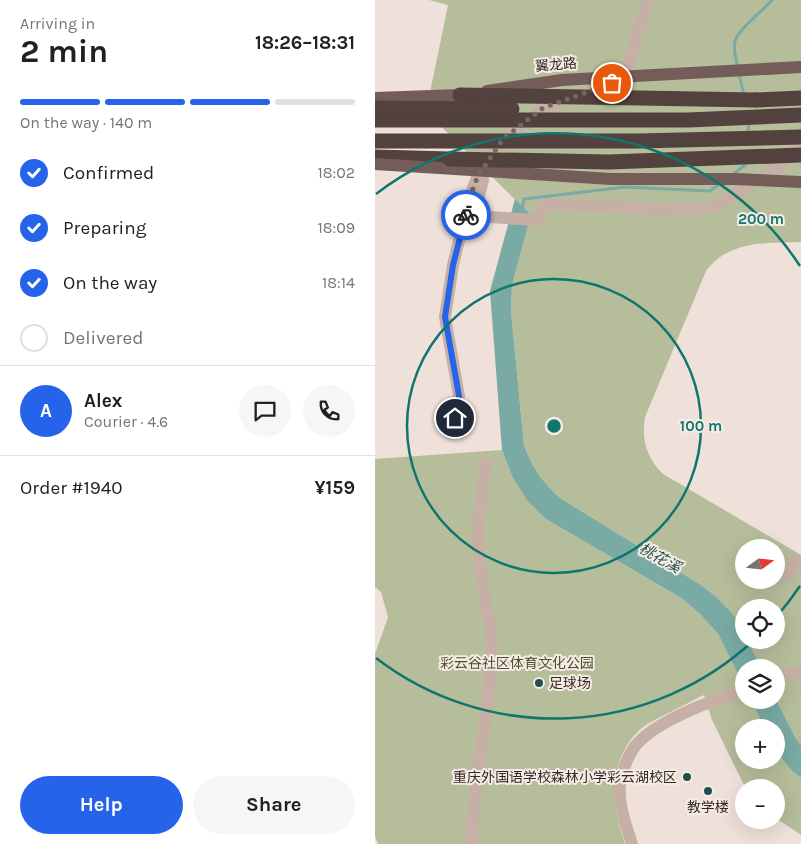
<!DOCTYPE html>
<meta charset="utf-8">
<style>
:root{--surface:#fff;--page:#f6f6f6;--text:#202124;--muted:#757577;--line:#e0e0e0;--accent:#2563eb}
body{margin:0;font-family:Karla,"Noto Sans SC",sans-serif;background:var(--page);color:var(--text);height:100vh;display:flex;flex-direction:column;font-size:19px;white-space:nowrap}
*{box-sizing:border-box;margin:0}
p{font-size:16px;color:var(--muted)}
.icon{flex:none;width:28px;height:28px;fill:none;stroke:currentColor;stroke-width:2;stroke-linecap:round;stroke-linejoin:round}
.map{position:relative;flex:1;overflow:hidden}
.sheet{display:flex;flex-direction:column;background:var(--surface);width:375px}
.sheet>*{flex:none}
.needle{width:32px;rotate:75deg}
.buttons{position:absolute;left:360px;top:539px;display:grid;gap:10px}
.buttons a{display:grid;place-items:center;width:50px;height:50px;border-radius:50%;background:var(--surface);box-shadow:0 5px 20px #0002;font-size:25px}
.pin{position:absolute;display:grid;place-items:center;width:42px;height:42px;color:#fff;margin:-21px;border:2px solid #fff;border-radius:50%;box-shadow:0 1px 5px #0007}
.courier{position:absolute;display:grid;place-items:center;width:50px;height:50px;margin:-25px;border:4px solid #2563eb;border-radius:50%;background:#fff;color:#222;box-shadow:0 1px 6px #0007}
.overview em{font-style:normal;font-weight:700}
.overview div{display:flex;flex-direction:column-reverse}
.overview{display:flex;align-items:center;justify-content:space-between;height:85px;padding:0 20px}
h1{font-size:32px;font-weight:700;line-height:38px}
.bar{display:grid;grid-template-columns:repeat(4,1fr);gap:8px 5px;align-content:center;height:60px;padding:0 20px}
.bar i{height:6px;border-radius:4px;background:var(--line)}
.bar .on{background:var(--accent)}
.bar p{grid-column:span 4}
.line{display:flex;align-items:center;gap:12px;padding:0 20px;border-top:1px solid var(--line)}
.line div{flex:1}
.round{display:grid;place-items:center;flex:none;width:52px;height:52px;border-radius:26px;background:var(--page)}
ol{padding:0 20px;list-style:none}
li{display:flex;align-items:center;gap:15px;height:55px}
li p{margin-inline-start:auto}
li .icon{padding:5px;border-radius:50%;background:var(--accent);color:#fff;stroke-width:4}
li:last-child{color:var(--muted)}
li i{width:28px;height:28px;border:2px solid var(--line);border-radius:50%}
.cta{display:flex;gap:10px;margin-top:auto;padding:10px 20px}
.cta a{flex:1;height:58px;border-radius:30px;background:var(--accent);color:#fff;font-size:20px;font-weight:700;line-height:58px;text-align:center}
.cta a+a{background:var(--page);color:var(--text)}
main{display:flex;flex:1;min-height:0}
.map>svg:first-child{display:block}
.green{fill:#b6bd9b;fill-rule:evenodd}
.water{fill:#7aaaa4}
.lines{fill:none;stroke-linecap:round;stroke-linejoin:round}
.stream{stroke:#7aaaa4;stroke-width:3}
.minor{stroke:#c6b0a6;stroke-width:12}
.major{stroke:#745d59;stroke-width:12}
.highway{stroke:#53413e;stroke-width:15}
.major-bridge{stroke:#745d59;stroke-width:12}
.highway-bridge{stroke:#53413e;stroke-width:15}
.done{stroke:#756965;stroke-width:5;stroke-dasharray:0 9}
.route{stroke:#2563eb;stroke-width:6}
.ring{fill:none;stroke:#0f766e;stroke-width:2.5}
.poi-dot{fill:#1f514c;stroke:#f7ece5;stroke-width:2}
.labels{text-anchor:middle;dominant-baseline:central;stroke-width:4;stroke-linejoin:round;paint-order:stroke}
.street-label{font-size:14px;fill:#332826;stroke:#f7ece5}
.park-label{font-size:14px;fill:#484f2c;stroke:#f7ece5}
.poi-label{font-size:14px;fill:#332826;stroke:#f7ece5;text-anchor:start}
.water-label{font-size:15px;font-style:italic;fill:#1f514c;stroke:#f7ece5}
.centre{fill:#0f766e;stroke:#f7ece5;stroke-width:2.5}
.ring-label{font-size:15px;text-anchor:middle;font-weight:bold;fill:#0f766e;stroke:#f7ece5;stroke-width:4;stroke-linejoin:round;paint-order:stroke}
</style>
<main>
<section class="sheet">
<div class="overview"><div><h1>2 min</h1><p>Arriving in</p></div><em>18:26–18:31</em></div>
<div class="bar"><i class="on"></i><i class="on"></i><i class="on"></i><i></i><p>On the way · 140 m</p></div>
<ol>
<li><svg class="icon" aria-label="check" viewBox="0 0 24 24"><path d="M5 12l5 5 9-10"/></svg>Confirmed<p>18:02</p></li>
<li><svg class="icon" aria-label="check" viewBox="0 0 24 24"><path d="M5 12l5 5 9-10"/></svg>Preparing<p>18:09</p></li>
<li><svg class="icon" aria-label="check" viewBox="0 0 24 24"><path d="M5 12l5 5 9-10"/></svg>On the way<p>18:14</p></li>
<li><i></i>Delivered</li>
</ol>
<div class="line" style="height:90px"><b class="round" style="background:var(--accent);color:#fff">A</b><div><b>Alex</b><p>Courier · 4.6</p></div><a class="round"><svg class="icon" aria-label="chat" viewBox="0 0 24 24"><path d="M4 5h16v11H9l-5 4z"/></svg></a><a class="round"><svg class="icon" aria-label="phone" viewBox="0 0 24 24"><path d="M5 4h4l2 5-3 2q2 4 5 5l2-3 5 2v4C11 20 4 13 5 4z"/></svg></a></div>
<div class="line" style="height:65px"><div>Order #1940</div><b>¥159</b></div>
<div class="cta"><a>Help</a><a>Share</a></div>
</section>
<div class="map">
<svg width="426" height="844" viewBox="0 0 426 844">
<rect width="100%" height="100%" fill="#efe1d9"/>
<!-- green -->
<g class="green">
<path d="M54,0h372v242c-35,1 -72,-2 -95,29l-61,146c-4,23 2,41 18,57l138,81v190l-5,-6 -20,-40v-31l-15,-1 -14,-27h29v-32h-32v25l-15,-23 -28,-25 -141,-87c-19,-18 -26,-28 -36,-52l-13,-135 1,-26 19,-70 -105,-103 22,-107zM369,548h32v32h-32z"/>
<path d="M127,450l10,26 34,43 137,80 18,16 17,19 26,52v14h7l13,27 -20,1v32h32v-9l16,20 9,7v57l-25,-17v-30l-30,-1 -3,-4 -31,-63 -8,-25c-19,10 -39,19 -58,30 -26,17 -36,57 -30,86 2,11 6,22 9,33h-247l-3,-8v-182l13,-37 -7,-25 -6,-5v-128z"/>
</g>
<!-- water -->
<g class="water">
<path d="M140,199l16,16 -19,70 -1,26 13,135c10,24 17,34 36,52l141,87 15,12 13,13 12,16 3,7v7h3l14,27 -17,1v18l-26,-52 -17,-19 -18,-16 -137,-80 -19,-19 -15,-24 -10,-26 -12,-159z"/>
<path d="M401,699l20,40 5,6v33l-9,-7 -16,-20v-23l-12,-1 -13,-27z"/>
</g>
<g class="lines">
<!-- stream -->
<g class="stream">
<path d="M363,68c-2,-8 -5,-19 -3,-27 4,-13 28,-30 37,-41"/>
<path d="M364,74l5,21"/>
<path d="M373,134l1,-13"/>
<path d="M357,175l13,-10 1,-5"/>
<path d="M147,210l2,-11 101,-12 85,4 11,-8"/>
</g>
<!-- minor -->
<g class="minor">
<path d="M108,180l-9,36 62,4 10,-16 113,5 52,-1 69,-41 21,-28"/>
<path d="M80,418l4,-22 -14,-79 8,-52 17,-69 8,-21 25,-36 40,-30 69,-26 15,-14 13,-45 9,-24"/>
<path d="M401,572l10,5 11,-17"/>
<path d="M401,679l25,-8"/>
<path d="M96,844c3,-62 17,-123 20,-185 3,-39 -12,-75 -13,-113 -1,-28 5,-56 8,-83"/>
<path d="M257,844c-6,-19 -14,-39 -12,-60 2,-12 8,-29 16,-39 20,-24 77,-45 108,-55"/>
</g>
<!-- major -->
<path class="major" d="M0,98l85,-3"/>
<!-- highway -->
<g class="highway">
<path d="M381,100l45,-2"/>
<path d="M0,157l75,2"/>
</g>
<!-- major-bridge -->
<g class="major-bridge">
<path d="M112,91l75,-11 239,-13"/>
<path d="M0,164l236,15h124l66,3"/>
</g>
<!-- highway-bridge -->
<g class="highway-bridge">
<path d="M85,95l296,5"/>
<path d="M0,108l137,1"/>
<path d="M0,120h313l113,-5"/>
<path d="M0,141h264l162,-4"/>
<path d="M75,159l159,3 192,-7"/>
</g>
</g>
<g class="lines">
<!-- done -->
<path class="done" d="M91,215l4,-19 8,-20 25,-37 40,-31 69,-25"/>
<!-- route -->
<path class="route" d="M80,418l4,-22 -14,-79 8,-52 13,-50"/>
</g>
<!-- distance rings -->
<g class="ring">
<circle cx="179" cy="426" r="147"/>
<path d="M425 586A293 293 0 0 1 402 616M379 640A293 293 0 0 1 1 658M1 194A293 293 0 0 1 425 266"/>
</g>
<!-- markers -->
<g class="poi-dot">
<circle cx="164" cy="683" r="5"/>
<circle cx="312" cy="777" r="5"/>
<circle cx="333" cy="791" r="5"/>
</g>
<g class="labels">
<!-- street labels -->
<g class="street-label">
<text transform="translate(181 65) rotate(-5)">翼龙路</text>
</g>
<!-- park labels -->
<g class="park-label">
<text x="142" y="663">彩云谷社区体育文化公园</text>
</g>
<!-- poi labels -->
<g class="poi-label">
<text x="174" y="683">足球场</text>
<text x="302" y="777" text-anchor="end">重庆外国语学校森林小学彩云湖校区</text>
<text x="333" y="807" text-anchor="middle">教学楼</text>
</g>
<!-- water labels -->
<g class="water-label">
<text transform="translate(285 558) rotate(29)">桃花溪</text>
</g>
</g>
<circle cx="179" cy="426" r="8" class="centre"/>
<g class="ring-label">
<text x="386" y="224">200 m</text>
<text x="326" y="431">100 m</text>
</g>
</svg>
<div class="buttons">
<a><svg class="needle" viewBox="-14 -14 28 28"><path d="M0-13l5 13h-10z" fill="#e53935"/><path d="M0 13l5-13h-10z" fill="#757577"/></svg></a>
<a><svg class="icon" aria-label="locate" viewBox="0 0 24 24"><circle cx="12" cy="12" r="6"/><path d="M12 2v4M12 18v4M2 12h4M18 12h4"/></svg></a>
<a><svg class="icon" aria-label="layers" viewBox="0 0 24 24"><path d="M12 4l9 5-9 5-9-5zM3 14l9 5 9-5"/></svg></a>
<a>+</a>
<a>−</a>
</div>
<div class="pin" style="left:237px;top:83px;background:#ea580c"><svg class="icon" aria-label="bag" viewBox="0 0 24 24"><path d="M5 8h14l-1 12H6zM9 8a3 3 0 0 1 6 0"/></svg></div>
<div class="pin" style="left:80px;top:418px;background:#1f2937"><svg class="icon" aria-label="home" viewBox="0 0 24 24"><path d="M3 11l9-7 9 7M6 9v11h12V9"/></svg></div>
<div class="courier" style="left:91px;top:215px"><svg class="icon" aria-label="bike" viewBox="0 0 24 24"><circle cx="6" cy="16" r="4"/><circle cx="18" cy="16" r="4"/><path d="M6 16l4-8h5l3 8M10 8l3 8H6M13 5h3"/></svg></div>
</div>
</main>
